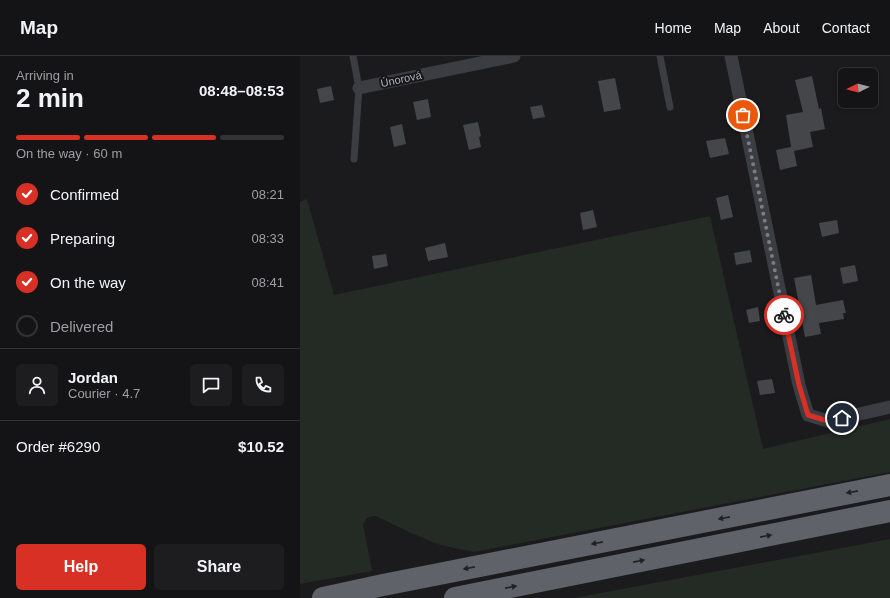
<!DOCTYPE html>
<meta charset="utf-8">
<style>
:root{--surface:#141416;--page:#1d1d1f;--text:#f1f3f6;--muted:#9d9ea1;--line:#333335;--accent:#d93025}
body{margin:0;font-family:Helvetica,sans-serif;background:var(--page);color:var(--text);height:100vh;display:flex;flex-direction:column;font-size:15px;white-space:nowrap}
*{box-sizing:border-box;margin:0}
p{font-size:13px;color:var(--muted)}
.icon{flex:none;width:22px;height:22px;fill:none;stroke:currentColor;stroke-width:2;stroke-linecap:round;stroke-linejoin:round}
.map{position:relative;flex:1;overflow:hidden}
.sheet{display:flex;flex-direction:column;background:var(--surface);width:300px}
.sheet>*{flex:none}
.needle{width:26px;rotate:264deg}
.controls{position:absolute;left:538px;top:12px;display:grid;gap:8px}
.controls a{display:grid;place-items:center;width:40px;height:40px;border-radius:6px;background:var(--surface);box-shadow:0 2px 6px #0003,0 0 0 1px var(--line);font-size:20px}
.pin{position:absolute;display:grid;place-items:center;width:34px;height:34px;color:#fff;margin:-17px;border:2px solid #fff;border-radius:50%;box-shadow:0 1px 4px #0007}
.courier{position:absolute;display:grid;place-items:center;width:40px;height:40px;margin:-20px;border:3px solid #d93025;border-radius:50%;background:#fff;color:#222;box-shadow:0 1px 5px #0007}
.headline em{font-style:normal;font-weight:700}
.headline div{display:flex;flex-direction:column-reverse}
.headline{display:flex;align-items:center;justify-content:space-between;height:68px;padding:0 16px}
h1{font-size:26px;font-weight:700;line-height:30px}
.bar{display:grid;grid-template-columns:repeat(4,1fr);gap:6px 4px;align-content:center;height:48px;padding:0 16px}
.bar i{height:5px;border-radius:3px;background:var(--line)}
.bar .active{background:var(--accent)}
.bar p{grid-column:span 4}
.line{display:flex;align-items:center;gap:10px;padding:0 16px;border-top:1px solid var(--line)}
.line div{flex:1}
.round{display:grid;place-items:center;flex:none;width:42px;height:42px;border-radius:6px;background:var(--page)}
ol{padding:0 16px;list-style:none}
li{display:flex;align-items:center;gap:12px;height:44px}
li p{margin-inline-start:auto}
li .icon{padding:4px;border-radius:50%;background:var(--accent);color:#fff;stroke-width:4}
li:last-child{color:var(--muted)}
li i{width:22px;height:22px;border:2px solid var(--line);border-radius:50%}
.primary-button{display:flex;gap:8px;margin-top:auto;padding:8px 16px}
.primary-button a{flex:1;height:46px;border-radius:6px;background:var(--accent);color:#fff;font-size:16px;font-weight:700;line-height:46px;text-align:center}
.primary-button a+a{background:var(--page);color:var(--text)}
header{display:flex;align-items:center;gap:24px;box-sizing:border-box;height:56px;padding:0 20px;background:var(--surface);border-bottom:1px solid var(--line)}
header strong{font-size:19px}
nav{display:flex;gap:22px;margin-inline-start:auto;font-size:14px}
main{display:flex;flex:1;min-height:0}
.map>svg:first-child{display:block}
.green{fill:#232b24}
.building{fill:#45464a}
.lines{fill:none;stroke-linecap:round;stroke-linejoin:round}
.service{stroke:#3c3d42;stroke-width:7}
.minor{stroke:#3c3d42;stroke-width:13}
.trunk{stroke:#60626a;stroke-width:22}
.oneway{fill:#212124}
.done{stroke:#7b7d84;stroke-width:4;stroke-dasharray:0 7.2}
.route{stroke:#d93025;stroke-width:5}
.labels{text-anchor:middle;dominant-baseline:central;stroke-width:4;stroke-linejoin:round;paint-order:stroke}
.street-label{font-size:11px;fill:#aeb2bc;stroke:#161618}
</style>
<header>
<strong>Map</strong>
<nav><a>Home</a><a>Map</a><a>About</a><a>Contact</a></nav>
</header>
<main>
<section class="sheet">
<div class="headline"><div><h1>2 min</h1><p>Arriving in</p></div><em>08:48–08:53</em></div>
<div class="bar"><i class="active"></i><i class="active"></i><i class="active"></i><i></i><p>On the way · 60 m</p></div>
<ol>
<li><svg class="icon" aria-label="check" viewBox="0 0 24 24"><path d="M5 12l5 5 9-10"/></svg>Confirmed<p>08:21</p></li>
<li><svg class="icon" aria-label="check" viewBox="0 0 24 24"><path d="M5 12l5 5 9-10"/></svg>Preparing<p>08:33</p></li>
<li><svg class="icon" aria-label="check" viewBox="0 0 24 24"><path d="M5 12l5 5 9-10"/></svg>On the way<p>08:41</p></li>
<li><i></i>Delivered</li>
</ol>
<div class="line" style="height:72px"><a class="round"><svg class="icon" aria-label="person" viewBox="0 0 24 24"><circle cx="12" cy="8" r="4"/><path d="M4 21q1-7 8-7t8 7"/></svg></a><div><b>Jordan</b><p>Courier · 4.7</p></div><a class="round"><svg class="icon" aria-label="chat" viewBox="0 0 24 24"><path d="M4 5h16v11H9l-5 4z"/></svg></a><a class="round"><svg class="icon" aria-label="phone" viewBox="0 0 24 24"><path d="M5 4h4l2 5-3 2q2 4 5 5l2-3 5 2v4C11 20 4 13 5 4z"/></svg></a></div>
<div class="line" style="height:52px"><div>Order #6290</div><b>$10.52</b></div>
<div class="primary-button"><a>Help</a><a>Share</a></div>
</section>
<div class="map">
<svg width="590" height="542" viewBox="0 0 590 542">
<rect width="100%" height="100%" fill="#1b1b1d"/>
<!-- green -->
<g class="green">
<path d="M7,143l27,96 376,-79 53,233 127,-30v53l-416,80 -34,-7 -29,-12 -35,-17c-7,0 -10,2 -13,8l9,47 -72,13v-382z"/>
<path d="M590,483v59h-316z"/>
</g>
<!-- building -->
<g class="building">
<path d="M512,20l7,33 2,-1 4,21 -15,3 3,15 -19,4 3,15 -17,4 -4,-20 15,-3 -5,-32 17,-3 -8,-32z"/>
<path d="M315,22l6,31 -17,3 -6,-31z"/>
<path d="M31,30l3,14 -14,3 -3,-14z"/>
<path d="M128,43l3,18 -14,3 -4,-18z"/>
<path d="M242,49l3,12 -12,2 -3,-12z"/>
<path d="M178,66l3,14 -2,1 2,10 -12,3 -6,-25z"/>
<path d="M102,68l4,20 -12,3 -4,-20z"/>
<path d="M425,82l4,16 -19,4 -4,-17z"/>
<path d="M428,139l5,22 -12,3 -5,-22z"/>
<path d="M293,154l4,17 -14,3 -3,-17z"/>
<path d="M537,164l2,13 -17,4 -3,-14z"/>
<path d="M145,187l3,14 -20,4 -3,-13z"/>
<path d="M450,194l2,12 -16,3 -2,-12z"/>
<path d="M86,198l2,12 -14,3 -2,-13z"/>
<path d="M555,209l3,16 -15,3 -3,-16z"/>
<path d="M511,219l5,30 27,-5 3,13h-3l1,6 -25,4 2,11 -16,3 -11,-59z"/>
<path d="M458,251l2,14 -11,2 -3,-13z"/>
<path d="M472,323l3,14 -15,2 -3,-14z"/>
</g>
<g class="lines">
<!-- service -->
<g class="service">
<path d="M53,0l6,32 -5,71"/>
<path d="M360,0l10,51"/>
</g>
<!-- minor -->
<g class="minor">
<path d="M431,0l68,329 9,30 20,6 62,-14"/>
<path d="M59,32l155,-32"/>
</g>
<!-- trunk -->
<g class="trunk">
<path d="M23,542l60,-13 507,-100"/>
<path d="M155,542l435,-87"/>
</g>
</g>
<!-- one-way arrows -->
<defs><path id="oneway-solid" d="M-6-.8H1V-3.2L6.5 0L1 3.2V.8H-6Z"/></defs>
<g class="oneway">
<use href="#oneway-solid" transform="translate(552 436) rotate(169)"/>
<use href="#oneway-solid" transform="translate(424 462) rotate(169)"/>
<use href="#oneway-solid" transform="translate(466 480) rotate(-11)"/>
<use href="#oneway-solid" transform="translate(297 487) rotate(169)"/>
<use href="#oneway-solid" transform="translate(339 505) rotate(-11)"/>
<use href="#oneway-solid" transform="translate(169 512) rotate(169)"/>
<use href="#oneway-solid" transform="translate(211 531) rotate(-11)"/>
</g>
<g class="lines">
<!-- done -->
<path class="done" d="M443,59l41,200"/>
<!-- route -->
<path class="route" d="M484,259l15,70 9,30 20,6 14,-3"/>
</g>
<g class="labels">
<!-- street labels -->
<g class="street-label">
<text transform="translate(101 23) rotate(-12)">Únorová</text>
</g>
</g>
</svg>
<div class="controls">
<a><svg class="needle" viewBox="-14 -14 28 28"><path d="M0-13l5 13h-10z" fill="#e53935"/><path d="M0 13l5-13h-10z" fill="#9d9ea1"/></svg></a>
</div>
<div class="pin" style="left:443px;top:59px;background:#ea580c"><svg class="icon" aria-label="bag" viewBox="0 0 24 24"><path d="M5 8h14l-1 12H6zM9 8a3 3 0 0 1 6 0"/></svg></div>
<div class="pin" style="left:542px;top:362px;background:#1f2937"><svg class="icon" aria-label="home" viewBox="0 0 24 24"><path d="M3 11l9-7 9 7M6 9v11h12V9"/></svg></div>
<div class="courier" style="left:484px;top:259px"><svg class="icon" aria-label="bike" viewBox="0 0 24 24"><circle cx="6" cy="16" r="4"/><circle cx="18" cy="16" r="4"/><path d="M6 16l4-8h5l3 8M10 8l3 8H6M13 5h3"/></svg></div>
</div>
</main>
